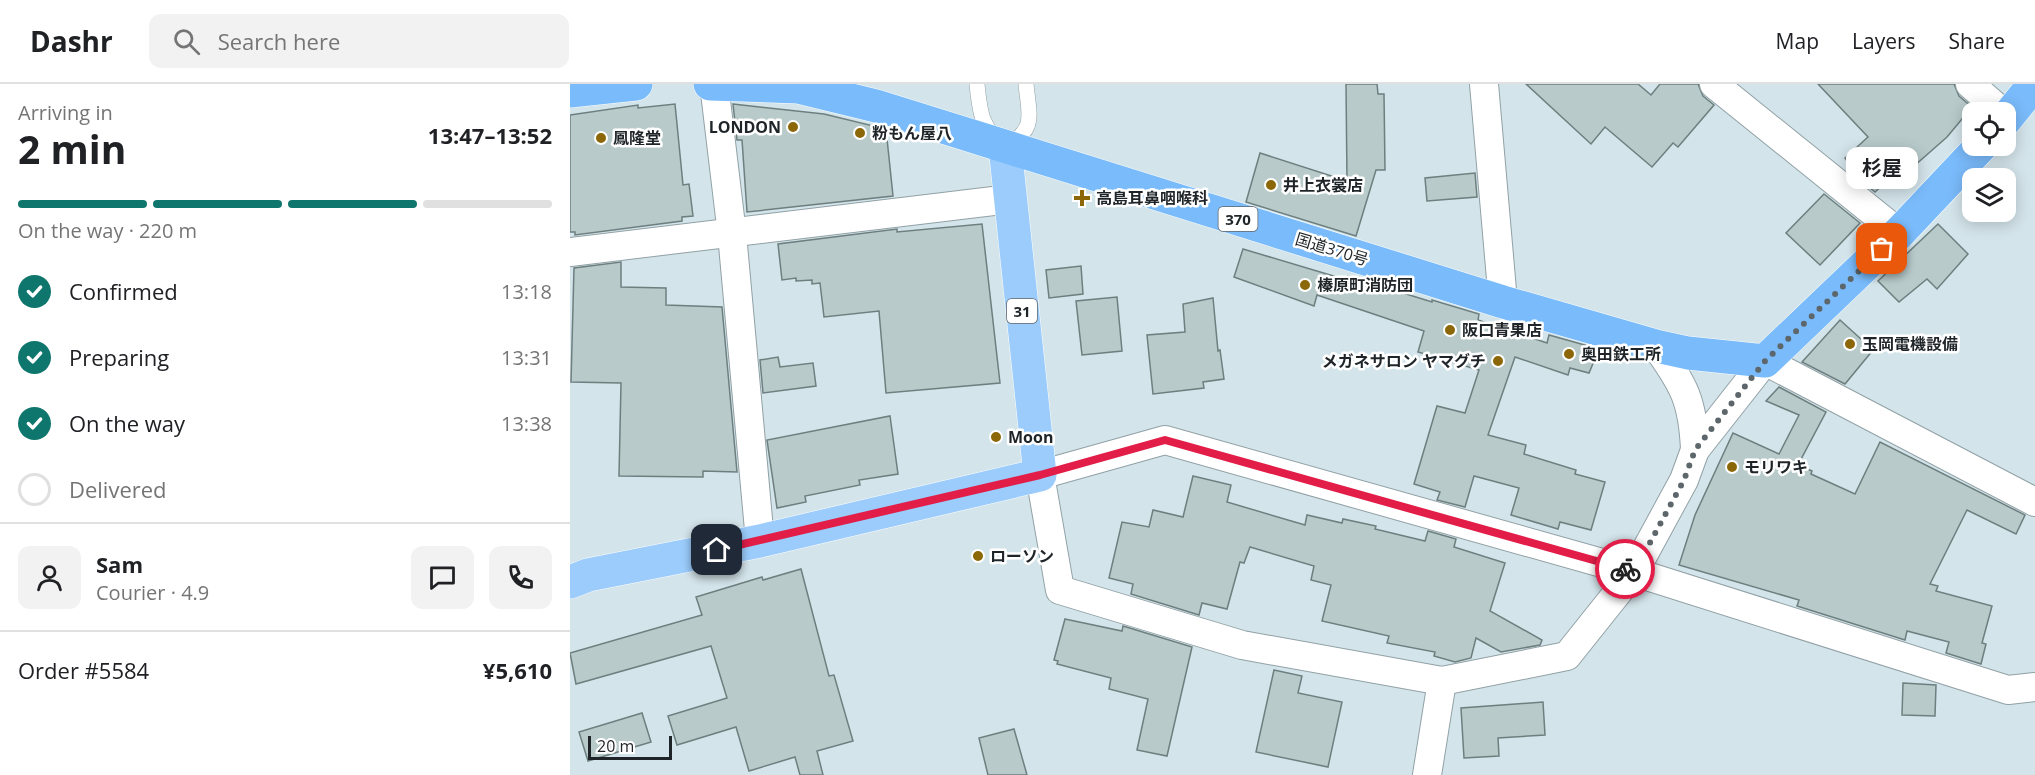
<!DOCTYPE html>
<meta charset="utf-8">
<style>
:root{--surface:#fff;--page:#f2f2f2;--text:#202124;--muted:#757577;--line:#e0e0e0;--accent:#0f766e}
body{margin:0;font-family:"Open Sans","Noto Sans JP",sans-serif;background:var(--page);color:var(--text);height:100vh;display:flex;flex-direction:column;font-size:22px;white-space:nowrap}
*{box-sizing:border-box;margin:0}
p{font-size:20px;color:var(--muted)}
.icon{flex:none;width:33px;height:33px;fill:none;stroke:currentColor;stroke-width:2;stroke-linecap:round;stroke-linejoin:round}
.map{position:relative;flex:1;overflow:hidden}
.sheet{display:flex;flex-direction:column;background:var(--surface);width:570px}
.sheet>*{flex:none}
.buttons{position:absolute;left:1392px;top:18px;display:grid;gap:12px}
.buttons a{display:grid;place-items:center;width:54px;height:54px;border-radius:12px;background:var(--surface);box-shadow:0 3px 15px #0003;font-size:30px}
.scale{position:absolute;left:18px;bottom:15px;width:84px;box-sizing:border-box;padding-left:6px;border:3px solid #1e2427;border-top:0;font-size:16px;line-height:21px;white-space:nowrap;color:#1e2427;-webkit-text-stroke:4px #fff;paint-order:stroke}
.pin{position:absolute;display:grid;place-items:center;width:51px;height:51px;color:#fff;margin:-26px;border-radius:12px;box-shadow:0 3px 9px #0006}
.courier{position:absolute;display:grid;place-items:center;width:60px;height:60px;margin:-30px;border:4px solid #e11d48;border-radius:50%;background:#fff;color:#222;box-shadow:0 2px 8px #0007}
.bubble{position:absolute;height:42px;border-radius:12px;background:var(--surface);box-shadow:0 3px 15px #0003;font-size:20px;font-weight:700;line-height:42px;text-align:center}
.summary em{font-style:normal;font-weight:700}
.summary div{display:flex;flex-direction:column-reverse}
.summary{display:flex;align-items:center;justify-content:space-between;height:102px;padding:0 18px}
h1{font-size:39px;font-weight:700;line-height:45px}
.bar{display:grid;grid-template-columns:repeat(4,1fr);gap:9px 6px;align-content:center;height:72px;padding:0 18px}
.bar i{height:8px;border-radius:4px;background:var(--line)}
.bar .selected{background:var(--accent)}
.bar p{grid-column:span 4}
.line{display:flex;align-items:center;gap:15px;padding:0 18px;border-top:2px solid var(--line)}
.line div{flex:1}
.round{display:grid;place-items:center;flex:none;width:63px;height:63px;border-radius:12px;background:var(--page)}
ol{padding:0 18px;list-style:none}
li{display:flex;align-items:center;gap:18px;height:66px}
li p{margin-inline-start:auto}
li .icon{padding:6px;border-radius:50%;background:var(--accent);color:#fff;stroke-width:4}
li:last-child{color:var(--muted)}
li i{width:33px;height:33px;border:3px solid var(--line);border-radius:50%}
header{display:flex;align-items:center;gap:36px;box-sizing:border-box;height:84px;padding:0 30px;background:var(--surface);border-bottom:2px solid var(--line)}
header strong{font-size:28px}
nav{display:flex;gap:33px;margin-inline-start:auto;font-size:21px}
.search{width:420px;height:54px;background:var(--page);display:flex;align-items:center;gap:15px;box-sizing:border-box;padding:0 21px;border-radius:12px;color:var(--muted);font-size:22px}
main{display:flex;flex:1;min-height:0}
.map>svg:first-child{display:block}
.building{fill:#b8caca;stroke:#6e7f7f;stroke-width:1.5}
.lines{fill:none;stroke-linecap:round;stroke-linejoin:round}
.service-casing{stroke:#91a1a6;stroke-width:16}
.minor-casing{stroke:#91a1a6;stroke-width:30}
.primary-casing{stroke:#fff;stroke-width:34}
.trunk-casing{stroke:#fff;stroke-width:34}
.service{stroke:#fff;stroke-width:15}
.minor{stroke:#fff;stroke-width:28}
.primary{stroke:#9bccfc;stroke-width:33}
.trunk{stroke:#7abbfb;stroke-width:33}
.done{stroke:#5d676b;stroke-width:6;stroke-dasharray:0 10.8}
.route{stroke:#e11d48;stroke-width:8}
.poi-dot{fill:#8b6707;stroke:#fff;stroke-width:2}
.labels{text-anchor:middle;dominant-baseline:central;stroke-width:5;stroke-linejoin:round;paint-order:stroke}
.shield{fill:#fff;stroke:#626668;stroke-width:1.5}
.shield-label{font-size:15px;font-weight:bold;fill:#1e2427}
.poi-label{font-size:16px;font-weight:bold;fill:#1e2427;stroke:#fff;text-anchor:start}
.street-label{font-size:16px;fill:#1e2427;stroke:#fff}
</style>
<header>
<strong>Dashr</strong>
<div class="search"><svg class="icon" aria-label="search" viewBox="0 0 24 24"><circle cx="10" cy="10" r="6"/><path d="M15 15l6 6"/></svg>Search here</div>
<nav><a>Map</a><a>Layers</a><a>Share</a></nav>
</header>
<main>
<section class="sheet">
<div class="summary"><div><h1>2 min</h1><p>Arriving in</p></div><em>13:47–13:52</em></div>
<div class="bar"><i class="selected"></i><i class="selected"></i><i class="selected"></i><i></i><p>On the way · 220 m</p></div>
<ol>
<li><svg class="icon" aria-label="check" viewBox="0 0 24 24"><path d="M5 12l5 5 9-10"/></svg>Confirmed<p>13:18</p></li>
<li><svg class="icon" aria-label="check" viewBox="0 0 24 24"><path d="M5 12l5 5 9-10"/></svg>Preparing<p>13:31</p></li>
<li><svg class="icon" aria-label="check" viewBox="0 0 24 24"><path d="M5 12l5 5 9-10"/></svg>On the way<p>13:38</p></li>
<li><i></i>Delivered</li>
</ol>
<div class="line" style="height:108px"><a class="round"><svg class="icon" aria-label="person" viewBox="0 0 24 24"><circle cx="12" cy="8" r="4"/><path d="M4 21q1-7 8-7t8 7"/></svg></a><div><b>Sam</b><p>Courier · 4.9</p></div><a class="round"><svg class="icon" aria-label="chat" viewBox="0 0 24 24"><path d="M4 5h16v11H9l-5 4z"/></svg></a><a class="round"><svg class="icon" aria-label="phone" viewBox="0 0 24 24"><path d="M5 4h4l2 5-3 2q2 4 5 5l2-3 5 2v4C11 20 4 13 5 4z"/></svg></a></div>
<div class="line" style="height:78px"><div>Order #5584</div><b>¥5,610</b></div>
</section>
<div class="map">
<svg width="1465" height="691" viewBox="0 0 1465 691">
<rect width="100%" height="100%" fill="#d3e4ea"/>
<!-- building -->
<g class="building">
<path d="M776,0h31l1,10h6l1,76h-9l-20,66 -110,-34 14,-49 87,28z"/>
<path d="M956,0h112l13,11 9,-11h38l5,12 11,9 -36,42 -5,-4 -21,24 -47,-40 -14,17z"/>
<path d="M1248,0h136l5,12 13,11 -25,30 -42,37 -5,-5 -25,23 -28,-22 4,-4 -6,-8 23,-21z"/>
<path d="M105,20l8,81 6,-1 4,32 -11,1v4l-107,14v-3h-5v-117l68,-10v3z"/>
<path d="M163,20l91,10 62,15 7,67 -146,16 -5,-72h-5z"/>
<path d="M905,89l2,24 -50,4 -2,-23z"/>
<path d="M1254,110l36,29 -40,42 -34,-32z"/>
<path d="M412,140l18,159 -114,10 -7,-82 -55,6 -4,-34 -8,1v-4l-16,1v-3l-14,2 -4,-36 119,-15v3z"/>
<path d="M1368,140l30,30 -31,35 -10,-10 -28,23 -21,-21z"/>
<path d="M673,165l104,31 1,-4 84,26v-2l47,14 -1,6 69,23 2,-8 50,14 -10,24 -19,-5 -2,7 -53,-18 -27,78 38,10 -2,9 52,16 -1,4 30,8 -14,48 -31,-8 -2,7 -47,-14 8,-27 -45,-12 -9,31 -28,-7 3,-8 -26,-8 23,-78 28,7 14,-43 -61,-18 6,-21 -107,-36 -3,11 -80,-29z"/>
<path d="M51,178v25l45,1v17l56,2 15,165 -34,-1v6l-84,-1 2,-93 -50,-1 3,-114z"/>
<path d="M511,182l2,28 -34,4 -3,-28z"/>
<path d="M547,213l5,54 -40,4 -6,-54z"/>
<path d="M643,214l5,53 2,-1 4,29 -21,3 1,6 -51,6 -6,-59 38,-3 -2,-28z"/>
<path d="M1270,236l33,30 -28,34 -43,-22z"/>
<path d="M208,273l2,10 33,-4 3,23 -53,7 -3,-33z"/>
<path d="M1209,303l47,25 -28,53 14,6 -1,3 44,20 25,-52 145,73 -9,19 -49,-24 -37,74 8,2 -2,5 56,15 -10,37 4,1 -5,20 -35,-11 3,-11 -42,-11 -2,9 -108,-34 2,-6 -120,-35 16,-50 38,-82 46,21 20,-39 -33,-14z"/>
<path d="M320,332l8,58 -39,6 1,5 -55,11 1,6 -29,6 -10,-68z"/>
<path d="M623,392l38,9 -4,17 78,23 2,-10 35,8 1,-4 33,7 -1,3 50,12 3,-10 28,8 -2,8 51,16 -15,48 52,29 -2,5 -39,7 -25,-14 -5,20 -16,4 -21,-6 1,-4 -48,-9 2,-7 -67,-15 9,-36 -20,-5 3,-14 -64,-19 -6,16 -4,-1 -13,47 -25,-6 -3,12 -68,-21 2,-10 -24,-6 13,-56 27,5 4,-17 30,7z"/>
<path d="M231,485l28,107 5,-1 19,66 -36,10 6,24h-23l-5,-18 -46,14 -13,-44 -59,18 -9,-29 59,-18 -16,-52 -135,38 -6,-31 132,-38 -6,-18 66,-20 1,3z"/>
<path d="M495,535l57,12 1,-5 69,21 -25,109 -30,-6 11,-51 -39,-10 2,-11 -54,-14 1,-3 -4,-1z"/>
<path d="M704,586l28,6 -4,17 44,9 -14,65 -72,-15z"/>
<path d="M1333,599l33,2 -1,31 -33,-1z"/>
<path d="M973,618l2,33 -47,3 1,18 -35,2 -3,-50z"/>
<path d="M72,629l9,29 -63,19 -9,-29z"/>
<path d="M444,645l13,46h-39l-9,-37z"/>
</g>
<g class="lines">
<defs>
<path id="service" d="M407,0c3,30 4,43 28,63 32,-18 24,-31 21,-63"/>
<g id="minor">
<path d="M144,0l18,150 28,307"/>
<path d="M914,0l19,218"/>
<path d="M1144,0l185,149"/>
<path d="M1400,0l32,28"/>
<path d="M0,168l440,-53"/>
<path d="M1086,262c28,39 37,55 39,104"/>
<path d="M1465,418l-270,-141 -70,89 -11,30 -50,92 -67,84 -125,25 -200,-36 -182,-55 -20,-115 125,-35 469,132 374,118 27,-3"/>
<path d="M857,691l15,-94"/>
</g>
<path id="primary" d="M0,498l18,-7 172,-34 280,-66 -35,-328"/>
<g id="trunk">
<path d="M140,0l88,3 78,19 627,196 153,44 32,7 77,8 134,-128 82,-87"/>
<path d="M0,7l66,-7"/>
<path d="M1436,35l28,-35"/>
</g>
</defs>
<!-- service casing -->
<use href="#service" class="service-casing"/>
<!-- minor casing -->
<use href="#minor" class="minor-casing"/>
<!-- primary casing -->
<use href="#primary" class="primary-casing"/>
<!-- trunk casing -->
<use href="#trunk" class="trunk-casing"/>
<!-- service -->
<use href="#service" class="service"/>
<!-- minor -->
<use href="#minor" class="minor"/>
<!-- primary -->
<use href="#primary" class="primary"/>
<!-- trunk -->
<use href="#trunk" class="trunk"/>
</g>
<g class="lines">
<!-- done -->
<path class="done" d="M1055,485l9,3 50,-92 11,-30 70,-89 117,-112"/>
<!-- route -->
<path class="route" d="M147,466l323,-75 125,-35 460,129"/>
</g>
<!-- markers -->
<g class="poi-dot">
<circle cx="223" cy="43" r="6"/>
<circle cx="290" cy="49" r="6"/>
<circle cx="31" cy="54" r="6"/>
<circle cx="701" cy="101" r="6"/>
<path d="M509 105h6v6h6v6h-6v6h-6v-6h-6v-6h6z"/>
<circle cx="735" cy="201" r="6"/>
<circle cx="880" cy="246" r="6"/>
<circle cx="1280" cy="260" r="6"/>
<circle cx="999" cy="270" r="6"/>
<circle cx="928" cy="277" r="6"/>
<circle cx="426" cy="353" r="6"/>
<circle cx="1162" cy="383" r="6"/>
<circle cx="408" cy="472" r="6"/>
</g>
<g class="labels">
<!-- shield labels -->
<g class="shield">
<rect x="648.5" y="123" width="39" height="24" rx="4.5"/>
<rect x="437" y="215" width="30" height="24" rx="4.5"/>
</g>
<g class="shield-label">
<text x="668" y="135">370</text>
<text x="452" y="227">31</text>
</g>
<!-- poi labels -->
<g class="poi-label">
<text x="211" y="43" text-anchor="end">LONDON</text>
<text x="302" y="49">粉もん屋八</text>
<text x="43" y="54">鳳隆堂</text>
<text x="713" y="101">井上衣裳店</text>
<text x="526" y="114">高島耳鼻咽喉科</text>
<text x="747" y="201">榛原町消防団</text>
<text x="892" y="246">阪口青果店</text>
<text x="1292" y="260">玉岡電機設備</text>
<text x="1011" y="270">奥田鉄工所</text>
<text x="916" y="277" text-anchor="end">メガネサロン ヤマグチ</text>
<text x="438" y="353">Moon</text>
<text x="1174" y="383">モリワキ</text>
<text x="420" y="472">ローソン</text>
</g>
<!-- street labels -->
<g class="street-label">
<text transform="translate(762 165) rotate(17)">国道370号</text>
</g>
</g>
</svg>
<div class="buttons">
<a><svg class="icon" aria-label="locate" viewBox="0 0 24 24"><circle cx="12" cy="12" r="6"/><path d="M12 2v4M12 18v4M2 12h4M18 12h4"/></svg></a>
<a><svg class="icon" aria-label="layers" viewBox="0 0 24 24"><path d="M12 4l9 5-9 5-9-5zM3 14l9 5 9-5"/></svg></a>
</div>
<div class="scale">20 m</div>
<div class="pin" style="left:1312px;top:165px;background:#ea580c"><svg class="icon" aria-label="bag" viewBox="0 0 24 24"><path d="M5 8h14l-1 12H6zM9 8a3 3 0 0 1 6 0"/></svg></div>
<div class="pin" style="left:147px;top:466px;background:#1f2937"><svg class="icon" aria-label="home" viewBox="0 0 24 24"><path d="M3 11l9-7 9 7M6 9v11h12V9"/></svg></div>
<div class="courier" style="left:1055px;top:485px"><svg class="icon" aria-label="bike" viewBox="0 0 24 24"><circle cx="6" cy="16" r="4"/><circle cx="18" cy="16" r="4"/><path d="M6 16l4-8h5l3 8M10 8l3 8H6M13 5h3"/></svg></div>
<div class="bubble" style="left:1276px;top:63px;width:72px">杉屋</div>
</div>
</main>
